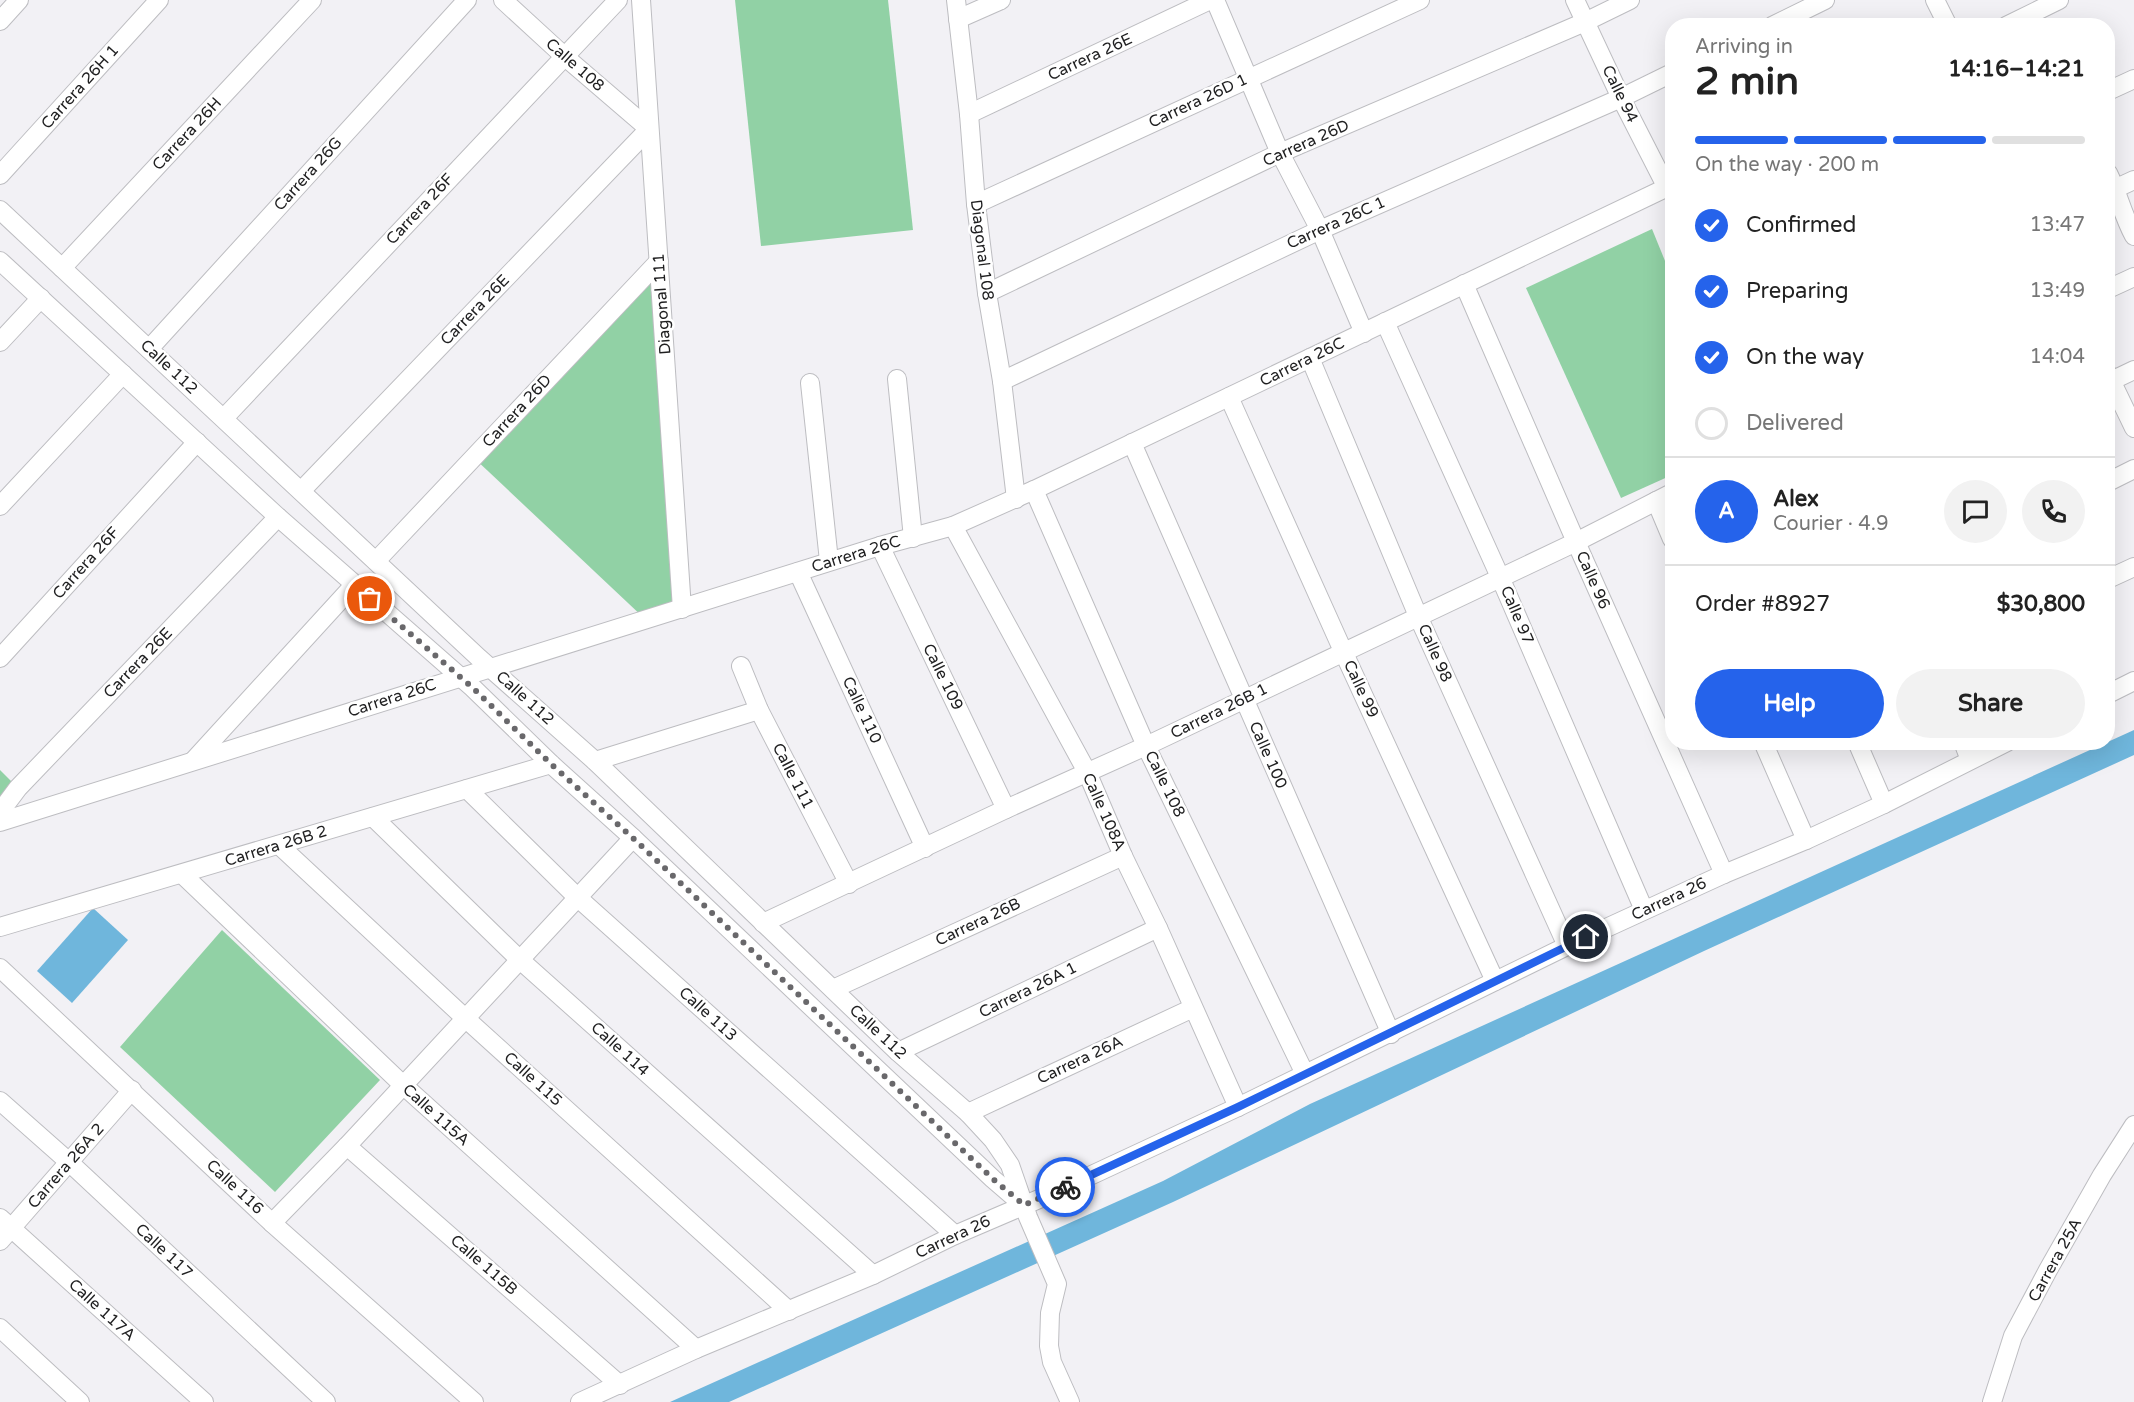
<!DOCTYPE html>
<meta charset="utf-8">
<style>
:root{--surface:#fff;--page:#f2f2f2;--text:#222;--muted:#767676;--line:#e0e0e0;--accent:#2563eb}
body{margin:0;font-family:"Varela Round",sans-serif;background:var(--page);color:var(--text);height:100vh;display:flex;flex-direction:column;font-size:22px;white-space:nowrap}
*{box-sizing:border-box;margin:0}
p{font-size:20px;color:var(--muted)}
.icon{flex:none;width:33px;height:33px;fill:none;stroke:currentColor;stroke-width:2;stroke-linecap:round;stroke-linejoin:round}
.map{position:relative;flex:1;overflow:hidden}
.sheet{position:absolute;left:1665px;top:18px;width:450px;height:732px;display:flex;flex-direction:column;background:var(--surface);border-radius:24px;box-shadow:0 6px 24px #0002}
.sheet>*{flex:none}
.pin{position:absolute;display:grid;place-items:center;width:51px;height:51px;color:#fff;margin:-26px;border:3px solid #fff;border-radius:50%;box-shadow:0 2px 6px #0007}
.courier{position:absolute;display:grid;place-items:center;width:60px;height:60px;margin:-30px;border:4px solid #2563eb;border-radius:50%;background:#fff;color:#222;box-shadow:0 2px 8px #0007}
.summary em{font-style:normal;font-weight:800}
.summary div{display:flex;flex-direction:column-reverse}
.summary{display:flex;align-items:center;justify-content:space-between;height:102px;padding:0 30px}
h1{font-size:39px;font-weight:800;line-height:45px}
.bar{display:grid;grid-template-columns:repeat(4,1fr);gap:9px 6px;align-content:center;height:72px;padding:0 30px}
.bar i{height:8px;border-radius:4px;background:var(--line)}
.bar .active{background:var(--accent)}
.bar p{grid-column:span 4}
.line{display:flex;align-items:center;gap:15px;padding:0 30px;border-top:2px solid var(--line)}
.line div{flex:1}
.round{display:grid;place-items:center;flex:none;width:63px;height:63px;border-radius:32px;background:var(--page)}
ol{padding:0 30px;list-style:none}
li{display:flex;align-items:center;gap:18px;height:66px}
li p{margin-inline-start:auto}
li .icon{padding:6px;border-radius:50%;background:var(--accent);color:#fff;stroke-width:4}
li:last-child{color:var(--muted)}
li i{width:33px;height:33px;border:3px solid var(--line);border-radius:50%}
.button{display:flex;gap:12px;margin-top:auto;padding:12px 30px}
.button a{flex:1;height:69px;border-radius:36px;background:var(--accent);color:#fff;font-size:24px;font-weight:800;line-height:69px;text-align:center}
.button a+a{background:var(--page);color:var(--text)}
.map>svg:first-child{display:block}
.green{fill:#91d1a5}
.water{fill:#6fb6dc}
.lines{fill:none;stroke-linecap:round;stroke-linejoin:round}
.minor-casing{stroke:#bdbdc1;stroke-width:20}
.minor{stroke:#fff;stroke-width:18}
.done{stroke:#69686b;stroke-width:6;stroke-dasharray:0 10.8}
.route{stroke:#2563eb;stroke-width:8}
.labels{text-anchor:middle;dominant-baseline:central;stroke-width:5;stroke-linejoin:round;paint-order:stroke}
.street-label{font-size:16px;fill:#1f1f20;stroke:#fff}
</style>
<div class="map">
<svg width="2134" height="1402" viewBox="0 0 2134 1402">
<rect width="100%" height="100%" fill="#f2f1f5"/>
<!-- green -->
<g class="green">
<path d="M735,0h153l25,230 -152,16z"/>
<path d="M1652,229l20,49v197l-51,23 -95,-210z"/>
<path d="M659,261l23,348 -37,10 -172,-162z"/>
<path d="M0,770l18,18 -18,24z"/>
<path d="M222,930l158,150 -105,112 -155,-145z"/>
</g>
<!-- water -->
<g class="water">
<path d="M2134,730v25l-430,196 -531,251 -444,200h-59l493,-221 147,-77z"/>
<path d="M93,908l35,32 -56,63 -35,-32z"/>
</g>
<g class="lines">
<defs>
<g id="minor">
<path d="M641,0l41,609"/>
<path d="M956,0l13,114 7,90 11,89 15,88 14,118"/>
<path d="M1215,0l65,153 40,77 44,103"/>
<path d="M1575,0l46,98 46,90"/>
<path d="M1935,0l13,26"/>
<path d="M958,19l43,-19"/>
<path d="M0,21l19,-21"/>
<path d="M1772,26l53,-26"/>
<path d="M2006,26l53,-26"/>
<path d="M2108,91l26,-12"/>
<path d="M969,114l241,-114"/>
<path d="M2108,173c10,20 15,43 26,63"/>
<path d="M0,175l159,-175"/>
<path d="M2108,192l26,-12"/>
<path d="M976,204l444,-204"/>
<path d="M0,210l479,448 116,103 303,291 70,61 25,27 17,25 18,52 29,67 -7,29 -1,33 3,16 18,40"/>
<path d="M0,261l278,256 195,171 78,76 82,74 360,341 29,25"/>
<path d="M62,268l250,-268"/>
<path d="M1464,284l112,258 148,332"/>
<path d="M2108,289l26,-12"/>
<path d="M987,293l293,-140 305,-131 45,-22"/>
<path d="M1385,322l115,255 144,333"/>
<path d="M0,342l41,-44"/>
<path d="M149,349l318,-349"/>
<path d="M1310,358l108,258 149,330"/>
<path d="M2108,374l26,54"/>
<path d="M897,379l16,159"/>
<path d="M1002,381l318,-151 301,-132 51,-25"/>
<path d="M2111,381l23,-11"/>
<path d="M810,383l19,178"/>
<path d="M1229,397l114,254 152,330"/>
<path d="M224,418l394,-418"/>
<path d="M1132,443l259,591"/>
<path d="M2108,482l26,-13"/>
<path d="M1034,490l112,256 159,328"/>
<path d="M301,491l348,-362 -85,-73 -61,-56"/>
<path d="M1656,501l16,38"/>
<path d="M0,506l123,-132"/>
<path d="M953,526l134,246 36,84 35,72 80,179"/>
<path d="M880,546l126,263"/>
<path d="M376,561l283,-300"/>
<path d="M798,572l127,276"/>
<path d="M2108,579l26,-12"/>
<path d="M0,658l197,-216"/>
<path d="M741,666l18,44 90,174"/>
<path d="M2108,694l26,-13"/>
<path d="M1763,742l43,98"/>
<path d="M1857,742l27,62"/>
<path d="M1963,742l7,18"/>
<path d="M194,760l160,-175"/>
<path d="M595,761l164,-51"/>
<path d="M467,789l110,108 378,338"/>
<path d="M0,812l18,-24 260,-271"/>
<path d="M373,817l146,142 354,316"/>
<path d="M0,822l880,-276 73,-20 81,-36 638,-305"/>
<path d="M279,845l186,173 324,293"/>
<path d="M182,874l221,211 293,264"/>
<path d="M763,923l243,-114 140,-63 430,-204 96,-49"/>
<path d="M0,927l551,-163"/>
<path d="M0,968l272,255 202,179"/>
<path d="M833,989l290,-133"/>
<path d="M898,1052l260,-124"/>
<path d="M0,1101l69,61 257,240"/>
<path d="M968,1113l225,-105"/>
<path d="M347,1146l273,239"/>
<path d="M0,1218l204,184"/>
<path d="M272,1223l75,-77 286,-308"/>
<path d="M0,1241l132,-151"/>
<path d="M0,1328l80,74"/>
<path d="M580,1402l116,-53 177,-74 82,-40 98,-42 185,-86 329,-161 157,-72 82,-34 78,-36 123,-62"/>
<path d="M1992,1402l21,-66 35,-66 54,-95 32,-50"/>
</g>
</defs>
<!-- minor casing -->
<use href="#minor" class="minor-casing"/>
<!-- minor -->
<use href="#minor" class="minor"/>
</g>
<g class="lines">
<!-- done -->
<path class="done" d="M370,599l103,89 78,76 82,74 360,341 31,26 41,-18"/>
<!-- route -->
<path class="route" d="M1065,1187l173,-80 348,-170"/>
</g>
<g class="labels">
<!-- street labels -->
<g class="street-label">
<text transform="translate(1090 57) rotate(-25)">Carrera 26E</text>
<text transform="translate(575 65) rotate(41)">Calle 108</text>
<text transform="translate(80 87) rotate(-48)">Carrera 26H 1</text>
<text transform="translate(1620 94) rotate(64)">Calle 94</text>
<text transform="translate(1198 101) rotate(-25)">Carrera 26D 1</text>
<text transform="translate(187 134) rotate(-47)">Carrera 26H</text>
<text transform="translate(1306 143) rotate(-24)">Carrera 26D</text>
<text transform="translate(308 174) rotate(-48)">Carrera 26G</text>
<text transform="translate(420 209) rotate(-47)">Carrera 26F</text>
<text transform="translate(1336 223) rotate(-24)">Carrera 26C 1</text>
<text transform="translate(982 250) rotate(83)">Diagonal 108</text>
<text transform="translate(662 304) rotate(-94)">Diagonal 111</text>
<text transform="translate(475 310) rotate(-46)">Carrera 26E</text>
<text transform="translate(1302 362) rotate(-26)">Carrera 26C</text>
<text transform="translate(169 367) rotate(43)">Calle 112</text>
<text transform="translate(517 411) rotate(-47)">Carrera 26D</text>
<text transform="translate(856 554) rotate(-17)">Carrera 26C</text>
<text transform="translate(86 563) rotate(-48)">Carrera 26F</text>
<text transform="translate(1593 580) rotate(66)">Calle 96</text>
<text transform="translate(1517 615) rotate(67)">Calle 97</text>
<text transform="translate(1435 653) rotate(66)">Calle 98</text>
<text transform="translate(138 663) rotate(-46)">Carrera 26E</text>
<text transform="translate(943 677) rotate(64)">Calle 109</text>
<text transform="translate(1361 689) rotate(65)">Calle 99</text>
<text transform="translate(392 698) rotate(-18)">Carrera 26C</text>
<text transform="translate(525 698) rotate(42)">Calle 112</text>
<text transform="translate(862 710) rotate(65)">Calle 110</text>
<text transform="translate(1219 711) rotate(-26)">Carrera 26B 1</text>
<text transform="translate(1268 755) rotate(66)">Calle 100</text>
<text transform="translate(793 776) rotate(63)">Calle 111</text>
<text transform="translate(1165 784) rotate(64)">Calle 108</text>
<text transform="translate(1104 812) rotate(66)">Calle 108A</text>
<text transform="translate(276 846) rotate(-17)">Carrera 26B 2</text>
<text transform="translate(1669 899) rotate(-25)">Carrera 26</text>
<text transform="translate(978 922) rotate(-25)">Carrera 26B</text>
<text transform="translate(1028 990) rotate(-26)">Carrera 26A 1</text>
<text transform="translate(708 1014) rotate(42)">Calle 113</text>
<text transform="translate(878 1032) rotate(43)">Calle 112</text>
<text transform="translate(620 1049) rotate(42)">Calle 114</text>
<text transform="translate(1080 1060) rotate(-25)">Carrera 26A</text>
<text transform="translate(533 1079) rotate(42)">Calle 115</text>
<text transform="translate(436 1115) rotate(42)">Calle 115A</text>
<text transform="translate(66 1166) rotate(-49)">Carrera 26A 2</text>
<text transform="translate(235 1187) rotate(43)">Calle 116</text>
<text transform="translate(953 1237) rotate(-25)">Carrera 26</text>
<text transform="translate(164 1251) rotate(43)">Calle 117</text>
<text transform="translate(2055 1260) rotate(-61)">Carrera 25A</text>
<text transform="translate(484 1265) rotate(41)">Calle 115B</text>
<text transform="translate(102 1310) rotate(42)">Calle 117A</text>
</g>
</g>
</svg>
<div class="pin" style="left:370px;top:599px;background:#ea580c"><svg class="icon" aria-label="bag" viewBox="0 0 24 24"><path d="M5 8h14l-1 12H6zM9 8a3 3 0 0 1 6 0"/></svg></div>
<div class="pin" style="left:1586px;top:937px;background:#1f2937"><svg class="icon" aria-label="home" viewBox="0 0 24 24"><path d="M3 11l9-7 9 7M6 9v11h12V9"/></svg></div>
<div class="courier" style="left:1065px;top:1187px"><svg class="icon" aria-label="bike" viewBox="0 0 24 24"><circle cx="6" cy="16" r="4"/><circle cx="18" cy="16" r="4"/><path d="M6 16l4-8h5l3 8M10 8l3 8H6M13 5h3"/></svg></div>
<section class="sheet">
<div class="summary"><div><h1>2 min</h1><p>Arriving in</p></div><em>14:16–14:21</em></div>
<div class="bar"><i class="active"></i><i class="active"></i><i class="active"></i><i></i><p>On the way · 200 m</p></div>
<ol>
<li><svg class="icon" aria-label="check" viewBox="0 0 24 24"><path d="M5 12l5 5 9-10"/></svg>Confirmed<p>13:47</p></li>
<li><svg class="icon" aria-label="check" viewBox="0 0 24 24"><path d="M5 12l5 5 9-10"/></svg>Preparing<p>13:49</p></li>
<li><svg class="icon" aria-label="check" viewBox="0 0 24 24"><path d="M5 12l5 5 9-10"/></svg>On the way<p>14:04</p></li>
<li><i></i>Delivered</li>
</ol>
<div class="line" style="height:108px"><b class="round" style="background:var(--accent);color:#fff">A</b><div><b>Alex</b><p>Courier · 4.9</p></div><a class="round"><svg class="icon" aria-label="chat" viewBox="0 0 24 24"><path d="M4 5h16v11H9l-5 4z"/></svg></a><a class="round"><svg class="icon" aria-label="phone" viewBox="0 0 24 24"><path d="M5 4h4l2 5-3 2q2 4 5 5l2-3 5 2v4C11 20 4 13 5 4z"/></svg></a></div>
<div class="line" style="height:78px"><div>Order #8927</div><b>$30,800</b></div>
<div class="button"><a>Help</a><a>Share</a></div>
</section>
</div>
